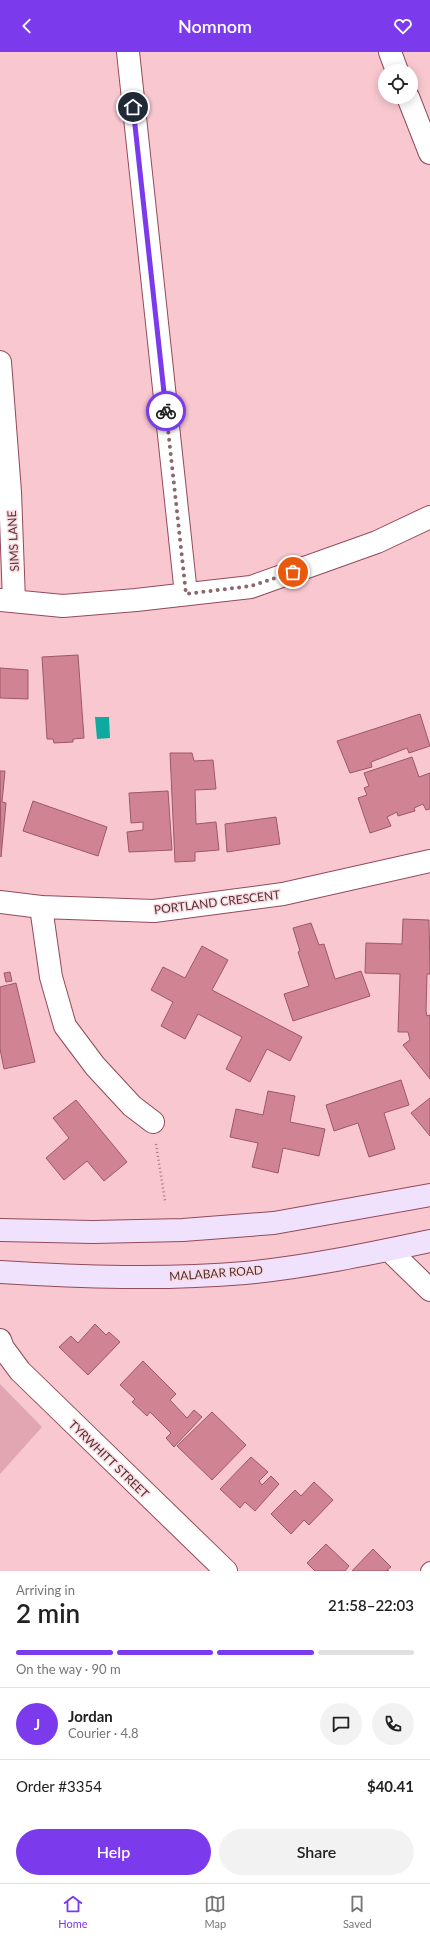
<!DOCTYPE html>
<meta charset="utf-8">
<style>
:root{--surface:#fff;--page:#f2f2f2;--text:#222;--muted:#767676;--line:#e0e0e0;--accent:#7c3aed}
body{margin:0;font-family:Lato,sans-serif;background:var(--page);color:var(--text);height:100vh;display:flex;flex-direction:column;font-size:15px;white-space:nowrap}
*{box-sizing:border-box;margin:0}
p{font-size:13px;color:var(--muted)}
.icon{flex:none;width:22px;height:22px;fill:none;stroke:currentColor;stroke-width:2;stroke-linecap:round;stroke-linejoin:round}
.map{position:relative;height:1519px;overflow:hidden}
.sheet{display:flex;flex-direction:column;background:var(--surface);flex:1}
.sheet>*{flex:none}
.fabs{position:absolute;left:378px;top:12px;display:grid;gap:8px}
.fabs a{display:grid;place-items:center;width:40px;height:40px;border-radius:50%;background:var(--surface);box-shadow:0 2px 10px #0003;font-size:20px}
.pin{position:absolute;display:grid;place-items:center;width:34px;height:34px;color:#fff;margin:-17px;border:2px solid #fff;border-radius:50%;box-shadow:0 1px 4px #0007}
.courier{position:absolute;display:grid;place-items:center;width:40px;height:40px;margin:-20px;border:3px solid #7c3aed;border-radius:50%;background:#fff;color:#222;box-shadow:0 1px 5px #0007}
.overview em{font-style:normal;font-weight:600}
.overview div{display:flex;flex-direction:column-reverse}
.overview{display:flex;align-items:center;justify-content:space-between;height:68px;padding:0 16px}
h1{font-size:26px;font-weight:600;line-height:30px}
.bar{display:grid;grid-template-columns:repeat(4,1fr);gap:6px 4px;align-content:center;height:48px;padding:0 16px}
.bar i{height:5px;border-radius:3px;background:var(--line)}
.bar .selected{background:var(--accent)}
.bar p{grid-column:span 4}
.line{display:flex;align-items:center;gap:10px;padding:0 16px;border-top:1px solid var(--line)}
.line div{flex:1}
.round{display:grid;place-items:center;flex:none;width:42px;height:42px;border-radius:21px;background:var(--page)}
.primary-button{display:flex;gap:8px;margin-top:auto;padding:8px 16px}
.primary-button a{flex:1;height:46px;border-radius:24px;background:var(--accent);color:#fff;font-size:16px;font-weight:600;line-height:46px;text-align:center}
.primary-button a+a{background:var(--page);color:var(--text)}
header{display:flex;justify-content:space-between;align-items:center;height:52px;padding:0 16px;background:var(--accent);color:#fff;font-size:18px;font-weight:600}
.tab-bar{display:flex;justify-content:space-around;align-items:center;height:56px;border-top:1px solid var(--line);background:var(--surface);font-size:11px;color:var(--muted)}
.tab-bar a{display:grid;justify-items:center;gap:2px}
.tab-bar .selected{color:var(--accent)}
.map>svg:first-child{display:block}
.green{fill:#e1a6b1}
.water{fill:#0eaa9f}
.building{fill:#d08493;stroke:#9e5766}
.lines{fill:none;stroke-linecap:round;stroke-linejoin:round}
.service-casing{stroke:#914b5a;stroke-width:16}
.minor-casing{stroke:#914b5a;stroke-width:24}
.secondary-casing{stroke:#914b5a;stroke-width:24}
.path{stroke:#a0777f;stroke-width:2.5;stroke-dasharray:1 3;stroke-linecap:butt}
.service{stroke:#fff;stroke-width:14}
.minor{stroke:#fff;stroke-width:22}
.secondary{stroke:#f0e2fd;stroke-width:22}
.done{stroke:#8c666d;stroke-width:4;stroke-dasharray:0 7.2}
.route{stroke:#7c3aed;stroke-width:5}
.labels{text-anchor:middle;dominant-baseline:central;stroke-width:3;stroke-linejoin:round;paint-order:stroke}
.street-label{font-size:12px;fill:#523138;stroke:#fbdadf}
</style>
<header><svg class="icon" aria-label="back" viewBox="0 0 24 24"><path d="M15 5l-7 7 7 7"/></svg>Nomnom<svg class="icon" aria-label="heart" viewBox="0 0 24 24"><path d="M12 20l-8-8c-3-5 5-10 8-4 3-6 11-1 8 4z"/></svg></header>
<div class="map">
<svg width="430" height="1519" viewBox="0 0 430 1519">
<rect width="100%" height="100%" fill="#f9c7d0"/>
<!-- green -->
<path class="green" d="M0,1332l42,43 -42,47z"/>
<!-- water -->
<path class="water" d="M95,665h14l1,21 -13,1z"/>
<!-- building -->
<g class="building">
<path d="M78,603l6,83 -11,1v3l-19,1 -1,-4h-6l-5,-82z"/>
<path d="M0,616l28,2v29l-28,-1z"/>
<path d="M420,662l10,32 -21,7 -2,-5 -36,14 1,5 -22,6 -13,-32z"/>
<path d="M170,701h22l2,8 19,-1 3,29 -21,1 1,34 20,-2 3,28 -24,2v9l-20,1z"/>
<path d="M412,705l7,20 11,-4v36l-4,1 -3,-6 -9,4 1,3 -17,5 -1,-4 -10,5 4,9 -21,7 -12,-35 9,-3 -3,-7 5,-2 -5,-13z"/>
<path d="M0,719h5l-3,31 4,1 -5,54z"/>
<path d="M168,739l4,59 -43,2 -2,-20 16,-2v-8l-12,1 -2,-30z"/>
<path d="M33,749l74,26 -9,29 -75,-25z"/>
<path d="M276,765l4,27 -53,8 -2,-28z"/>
<path d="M403,867l26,1 1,54h-3l-1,37 1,5 3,-1v64l-27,-34 7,-5 -2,-8h-10l2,-58 -35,-1 1,-30 36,1z"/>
<path d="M311,871l8,22 5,-1 11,35 26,-8 9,25 -77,25 -9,-27 25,-8 -11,-34 2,-1 -7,-23z"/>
<path d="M202,894l26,14 -16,30 90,47 -12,24 -23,-12 -17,33 -24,-13 16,-32 -44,-23 -13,25 -24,-13 12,-24 -22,-12 12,-23 22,11z"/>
<path d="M10,920l2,9 -6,1 -2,-9z"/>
<path d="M16,931l19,79 -31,7 -4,-20v-62z"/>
<path d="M401,1028l8,25 -25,8 11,36 -26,8 -11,-34 -24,8 -8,-26z"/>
<path d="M268,1039l27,5 -5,26 35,7 -6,27 -36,-8 -5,25 -26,-6 6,-24 -28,-6 6,-28 27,6z"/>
<path d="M430,1046v38l-19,-23z"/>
<path d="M76,1048l51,62 -23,19 -17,-20 -23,19 -18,-22 23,-20 -16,-20z"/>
<path d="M95,1272l11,11 3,-3 11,10 -32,33 -29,-28 12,-11 7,7z"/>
<path d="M143,1309l33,33 -6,6 17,18 7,-8 8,7 -28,30 -8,-9 5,-5 -21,-21 -3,4 -15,-14 3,-3 -15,-14z"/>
<path d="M212,1360l34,33 -34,35 -35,-34z"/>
<path d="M251,1405l17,15 -9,9 3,4 9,-9 8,8 -24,27 -10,-9 -5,6 -20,-19z"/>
<path d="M314,1430l19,18 -24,25 -5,-5 -13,14 -20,-20 24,-24 6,6z"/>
<path d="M326,1492l23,22 -4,5h-30l-8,-8z"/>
<path d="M373,1497l18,18 -4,3 2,1h-37z"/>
</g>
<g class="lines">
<defs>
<path id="service" d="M428,1519l2,-2"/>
<g id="minor">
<path d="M128,0l58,542"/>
<path d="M390,0l7,19"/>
<path d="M408,45l22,56"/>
<path d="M0,310l10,130 4,109"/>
<path d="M0,548l63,6 73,-6 115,-13 126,-45 53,-25"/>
<path d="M0,850l41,5 113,4 129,-17 147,-33"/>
<path d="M41,855l10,70 14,49 30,40 37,40 21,16"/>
<path d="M389,1198l41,40"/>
<path d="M0,1288l3,8 17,23 206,200"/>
</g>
<g id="secondary">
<path d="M0,1178l93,2 90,-2 91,-7 156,-28"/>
<path d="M0,1220c82,5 163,8 245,1 62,-6 124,-19 185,-32"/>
</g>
</defs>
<!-- service casing -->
<use href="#service" class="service-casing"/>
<!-- minor casing -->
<use href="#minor" class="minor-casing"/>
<!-- secondary casing -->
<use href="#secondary" class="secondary-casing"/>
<!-- path -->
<path class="path" d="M156,1092l9,57"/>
<!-- service -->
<use href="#service" class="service"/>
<!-- minor -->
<use href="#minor" class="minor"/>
<!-- secondary -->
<use href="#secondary" class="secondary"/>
</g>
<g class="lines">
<!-- done -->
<path class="done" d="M166,359l20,183 65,-8 42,-14"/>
<!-- route -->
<path class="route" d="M133,55l33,304"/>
</g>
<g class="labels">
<!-- street labels -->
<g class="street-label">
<text transform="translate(13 489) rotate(-93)">SIMS LANE</text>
<text transform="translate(217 850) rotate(-7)">PORTLAND CRESCENT</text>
<text transform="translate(216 1221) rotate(-4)">MALABAR ROAD</text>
<text transform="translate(109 1407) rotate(44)">TYRWHITT STREET</text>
</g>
</g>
</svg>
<div class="fabs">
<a><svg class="icon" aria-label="locate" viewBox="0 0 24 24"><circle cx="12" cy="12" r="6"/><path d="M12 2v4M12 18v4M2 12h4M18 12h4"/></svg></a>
</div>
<div class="pin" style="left:293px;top:520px;background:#ea580c"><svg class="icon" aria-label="bag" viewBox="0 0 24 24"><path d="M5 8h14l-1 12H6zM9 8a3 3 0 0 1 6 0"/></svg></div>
<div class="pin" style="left:133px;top:55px;background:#1f2937"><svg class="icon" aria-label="home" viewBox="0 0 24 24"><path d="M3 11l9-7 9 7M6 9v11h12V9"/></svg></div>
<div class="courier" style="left:166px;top:359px"><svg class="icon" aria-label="bike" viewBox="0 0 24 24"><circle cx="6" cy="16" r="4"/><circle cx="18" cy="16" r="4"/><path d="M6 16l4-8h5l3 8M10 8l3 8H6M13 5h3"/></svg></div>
</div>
<section class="sheet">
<div class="overview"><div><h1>2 min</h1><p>Arriving in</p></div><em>21:58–22:03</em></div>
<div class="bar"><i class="selected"></i><i class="selected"></i><i class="selected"></i><i></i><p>On the way · 90 m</p></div>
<div class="line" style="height:72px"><b class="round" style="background:var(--accent);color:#fff">J</b><div><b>Jordan</b><p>Courier · 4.8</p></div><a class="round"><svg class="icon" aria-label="chat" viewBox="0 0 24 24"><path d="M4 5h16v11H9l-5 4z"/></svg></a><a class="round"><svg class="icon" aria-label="phone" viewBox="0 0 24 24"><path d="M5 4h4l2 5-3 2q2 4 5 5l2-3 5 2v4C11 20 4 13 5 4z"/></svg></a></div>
<div class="line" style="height:52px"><div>Order #3354</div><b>$40.41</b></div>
<div class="primary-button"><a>Help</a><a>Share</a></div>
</section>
<nav class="tab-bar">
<a class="selected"><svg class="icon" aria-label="home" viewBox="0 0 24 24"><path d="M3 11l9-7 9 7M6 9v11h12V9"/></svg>Home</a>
<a><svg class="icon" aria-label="map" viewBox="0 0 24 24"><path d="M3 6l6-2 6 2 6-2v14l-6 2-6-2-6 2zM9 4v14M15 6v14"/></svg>Map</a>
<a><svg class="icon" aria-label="saved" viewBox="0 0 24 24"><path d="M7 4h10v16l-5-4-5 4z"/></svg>Saved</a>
</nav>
